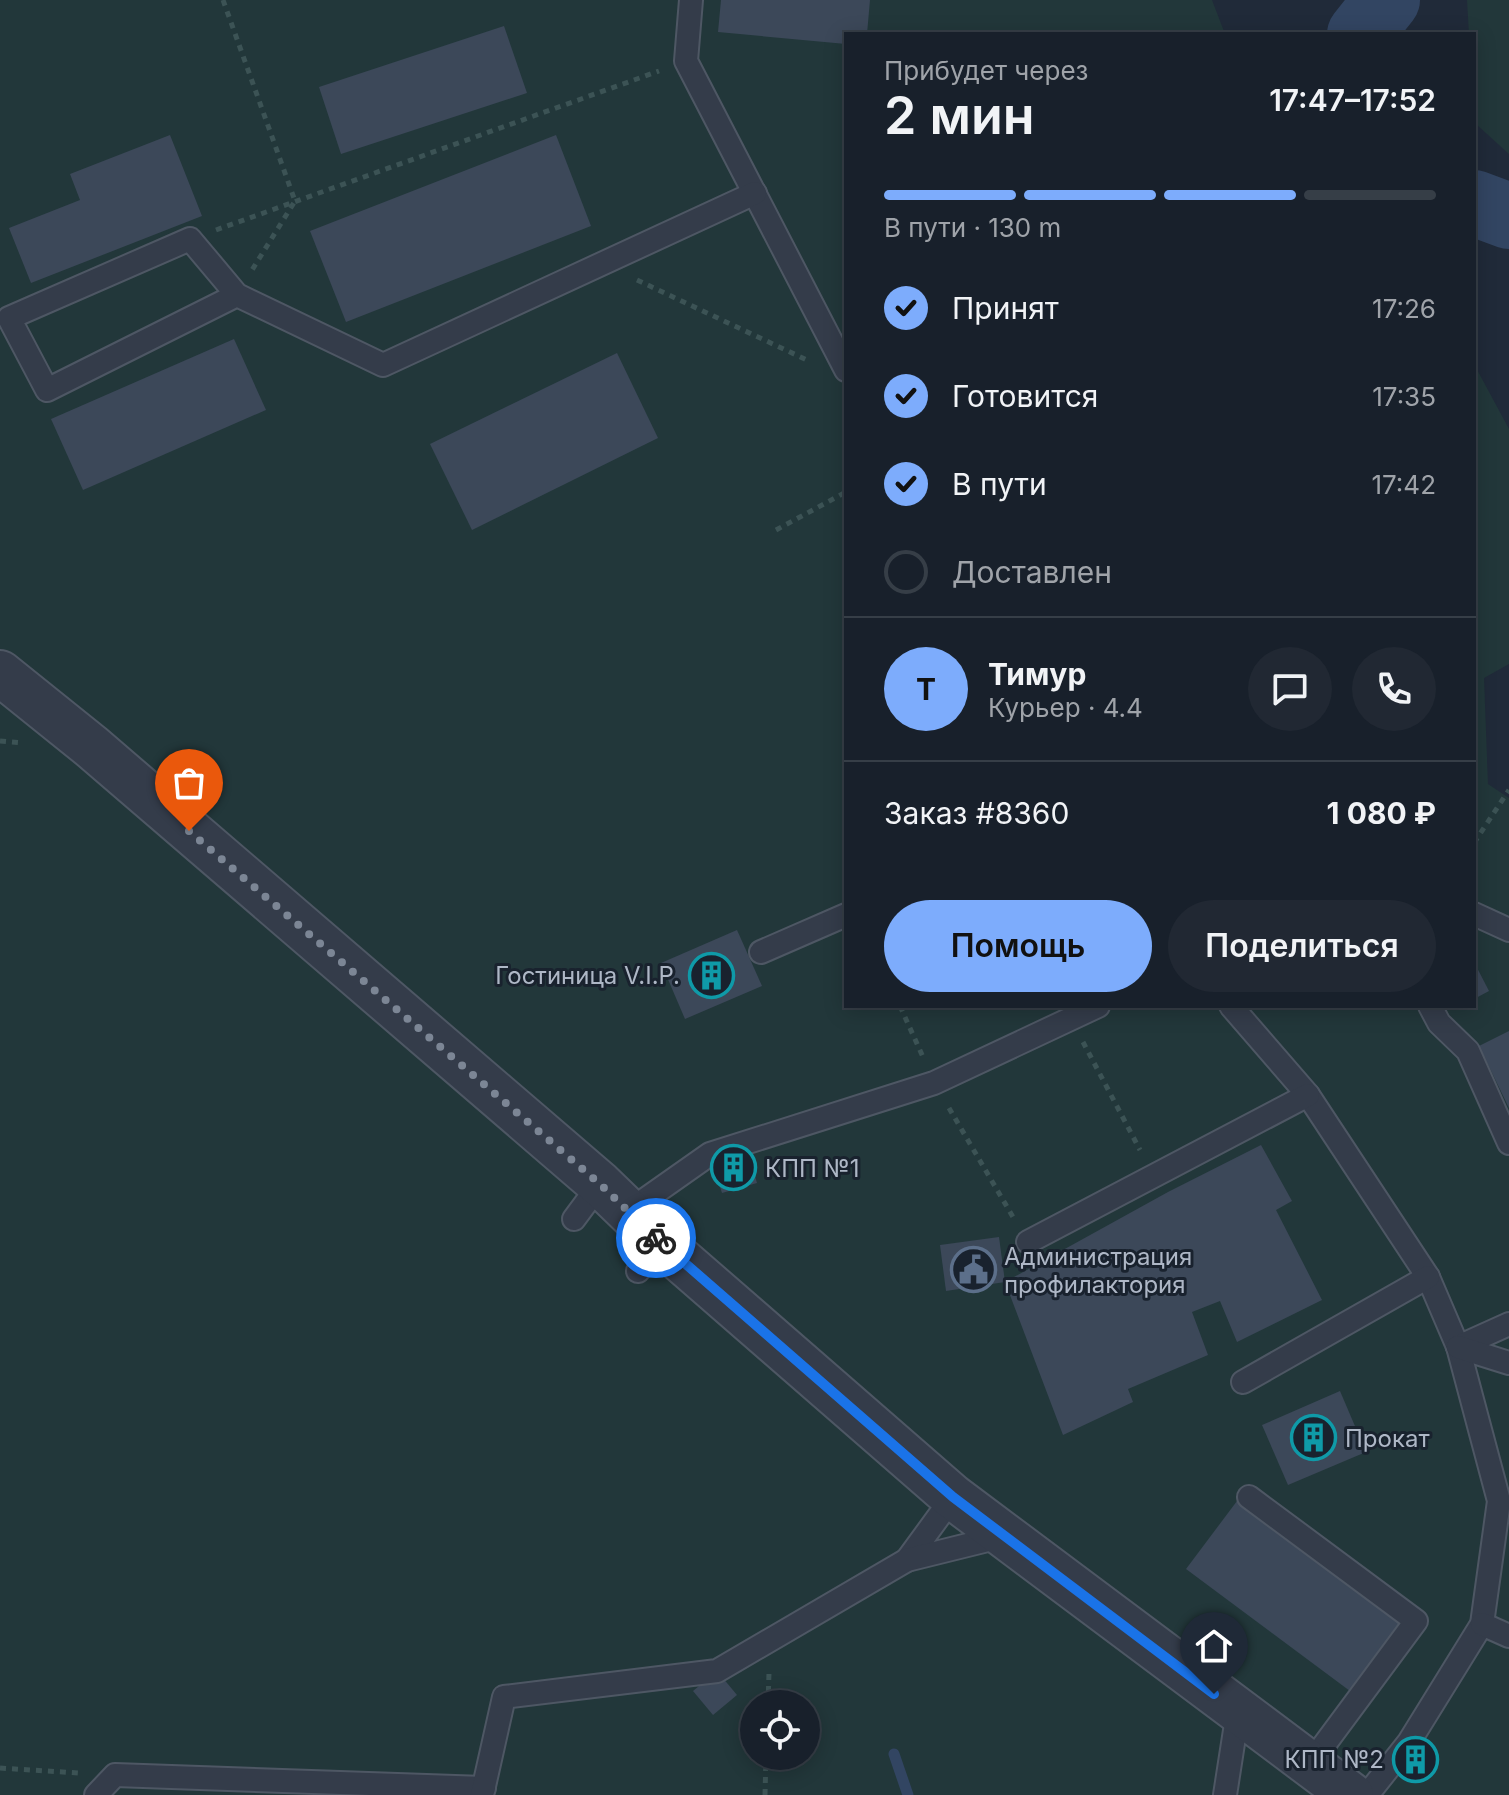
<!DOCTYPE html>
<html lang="ru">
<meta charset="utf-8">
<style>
:root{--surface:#18202b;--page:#212833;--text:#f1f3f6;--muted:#9fa3a9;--line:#363e47;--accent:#7dacfc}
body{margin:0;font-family:Inter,sans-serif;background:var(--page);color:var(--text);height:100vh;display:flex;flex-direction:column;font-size:30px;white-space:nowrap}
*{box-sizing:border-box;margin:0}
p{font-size:26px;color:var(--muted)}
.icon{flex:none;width:44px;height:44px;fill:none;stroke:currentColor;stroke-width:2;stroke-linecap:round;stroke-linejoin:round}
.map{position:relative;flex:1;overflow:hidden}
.drawer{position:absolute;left:844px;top:32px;width:632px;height:976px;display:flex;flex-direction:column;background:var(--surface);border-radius:0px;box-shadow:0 4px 20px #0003,0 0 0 2px var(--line)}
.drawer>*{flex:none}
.fabs{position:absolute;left:740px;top:1690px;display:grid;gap:16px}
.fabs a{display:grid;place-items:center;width:80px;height:80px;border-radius:50%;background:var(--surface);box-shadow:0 4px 20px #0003,0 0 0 2px var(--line);font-size:40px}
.pin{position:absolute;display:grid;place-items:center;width:68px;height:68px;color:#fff;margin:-82px -34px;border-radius:50% 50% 50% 0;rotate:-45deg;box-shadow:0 0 8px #0007}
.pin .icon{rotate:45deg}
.courier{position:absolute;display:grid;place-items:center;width:80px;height:80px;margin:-40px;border:6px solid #1a73e8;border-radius:50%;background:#fff;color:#222;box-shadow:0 2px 10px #0007}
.overview em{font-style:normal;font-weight:600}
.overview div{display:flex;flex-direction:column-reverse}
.overview{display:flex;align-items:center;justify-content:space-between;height:136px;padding:0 40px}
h1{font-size:52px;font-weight:600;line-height:60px}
.bar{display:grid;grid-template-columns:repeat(4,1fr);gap:12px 8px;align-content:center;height:96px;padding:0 40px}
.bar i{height:10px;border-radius:6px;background:var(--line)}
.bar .active{background:var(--accent)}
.bar p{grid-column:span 4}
.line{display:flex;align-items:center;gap:20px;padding:0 40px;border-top:2px solid var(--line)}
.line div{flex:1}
.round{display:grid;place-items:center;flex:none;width:84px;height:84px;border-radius:42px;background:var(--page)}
ol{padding:0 40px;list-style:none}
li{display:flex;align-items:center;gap:24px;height:88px}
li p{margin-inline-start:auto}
li .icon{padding:8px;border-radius:50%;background:var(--accent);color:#111;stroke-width:4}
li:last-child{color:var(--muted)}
li i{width:44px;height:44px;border:4px solid var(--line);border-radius:50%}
.button{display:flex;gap:16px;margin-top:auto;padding:16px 40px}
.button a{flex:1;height:92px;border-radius:48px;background:var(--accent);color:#111;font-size:32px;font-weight:600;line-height:92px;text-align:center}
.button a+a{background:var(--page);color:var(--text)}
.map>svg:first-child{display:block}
.green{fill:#22373a;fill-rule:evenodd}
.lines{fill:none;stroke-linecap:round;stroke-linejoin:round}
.stream{stroke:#324562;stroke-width:11}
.river{stroke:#324562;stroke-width:66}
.building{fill:#3c4859}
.service-casing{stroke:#4e5764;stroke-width:26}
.minor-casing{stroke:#4e5764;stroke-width:48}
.path{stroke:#3c5355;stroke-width:5;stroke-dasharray:6 6;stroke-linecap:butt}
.service{stroke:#343c4a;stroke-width:22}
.minor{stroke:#343c4a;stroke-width:44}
.done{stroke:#7c8695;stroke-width:8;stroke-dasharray:0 14.4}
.route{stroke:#1a73e8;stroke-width:10}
.labels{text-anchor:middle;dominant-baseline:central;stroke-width:6;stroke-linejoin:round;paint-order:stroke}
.poi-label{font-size:24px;fill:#aeb7c6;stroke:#19222e;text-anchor:start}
</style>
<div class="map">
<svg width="1509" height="1795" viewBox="0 0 1509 1795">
<rect width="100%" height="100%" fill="#202a39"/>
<!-- green -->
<g class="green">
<path d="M0,0h1212l13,34h-379v972h628v-642l35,65v235l-25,14 4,106 21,14v997h-1509zM754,1704h52v52h-52z"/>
<path d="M1467,0h42v154l-33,-30 -2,-90h-5z"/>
</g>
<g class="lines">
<!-- stream -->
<path class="stream" d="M894,1754l14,41"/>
<!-- river -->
<g class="river">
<path d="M1360,34l27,-34"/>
<path d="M1474,203l35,13"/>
</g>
</g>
<!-- building -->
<g class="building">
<path d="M721,0h149l-3,34h-21v10l-128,-12z"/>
<path d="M504,26l23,67 -186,61 -22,-67z"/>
<path d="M170,135l32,81 -171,67 -22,-55 71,-28 -10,-26z"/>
<path d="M556,135l35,91 -245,96 -36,-91z"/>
<path d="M234,339l32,71 -183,80 -32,-71z"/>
<path d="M617,353l41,85 -186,92 -42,-86z"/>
<path d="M737,930l25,56 -77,33 -24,-56z"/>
<path d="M1474,962l15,29 -15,8z"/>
<path d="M1509,1031v77l-30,-62z"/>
<path d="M745,1143l12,40 -35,10 -12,-39z"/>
<path d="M1261,1145l31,56 -16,9 46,90 -85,42 -17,-41 -28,11 16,43 -80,34 5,13 -70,33 -58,-153 163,-90z"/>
<path d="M999,1237l6,45 -59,9 -6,-46z"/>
<path d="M1340,1391l26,61 -78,33 -26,-60z"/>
<path d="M1237,1501l168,123 -51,70 -168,-125z"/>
<path d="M717,1671l20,24 -24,20 -20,-24z"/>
<path d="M1409,1742l25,20 -12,15 -25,-21z"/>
</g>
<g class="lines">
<defs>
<g id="service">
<path d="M691,0l-5,61 160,309"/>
<path d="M237,295l-47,-56 -181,79 38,72 190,-95 146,70 372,-172"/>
<path d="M1474,914l35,16"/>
<path d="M761,952l85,-37"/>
<path d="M1231,1006l77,89 120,182 30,70 41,154 -17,123 -73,118 -42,53"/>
<path d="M1430,1006l9,17 29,28 41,92"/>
<path d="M629,1211l81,-57 224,-71 164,-77"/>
<path d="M574,1219l26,-35"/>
<path d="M1028,1242l280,-147"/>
<path d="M638,1271l21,-30"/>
<path d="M1458,1347l51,-23"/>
<path d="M1458,1347l51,16"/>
<path d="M1243,1382l185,-105"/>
<path d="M1249,1497l167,124 -106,143"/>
<path d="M907,1560l46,-63"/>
<path d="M1482,1624l27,12"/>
<path d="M96,1795l19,-20 369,13"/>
<path d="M482,1795l22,-98 213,-26 190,-111 97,-24"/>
<path d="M1225,1795l13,-84"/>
</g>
<path id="minor" d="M0,673l92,74 508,437 59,57 294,256 398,298"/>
</defs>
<!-- service casing -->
<use href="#service" class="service-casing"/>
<!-- minor casing -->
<use href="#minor" class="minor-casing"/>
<!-- path -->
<g class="path">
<path d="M223,0l72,201 -43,69"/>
<path d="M216,230l443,-159"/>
<path d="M637,280l172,81"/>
<path d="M776,530l70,-38"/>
<path d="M0,741l23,2"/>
<path d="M1474,843l35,-53"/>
<path d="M900,1006l23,51"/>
<path d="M1083,1042l57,108"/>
<path d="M949,1108l64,109"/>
<path d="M768,1704l1,-31"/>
<path d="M0,1768l78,5"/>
<path d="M765,1795l1,-39"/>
</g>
<!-- service -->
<use href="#service" class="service"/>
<!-- minor -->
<use href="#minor" class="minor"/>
</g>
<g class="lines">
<!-- done -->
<path class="done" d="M189,831l411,353 56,54"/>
<!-- route -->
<path class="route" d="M656,1238l297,259 261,197"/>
</g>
<!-- icons -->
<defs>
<symbol id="building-ring" viewBox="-11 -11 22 22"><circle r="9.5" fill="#19222e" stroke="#0f9aa8" stroke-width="1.5"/><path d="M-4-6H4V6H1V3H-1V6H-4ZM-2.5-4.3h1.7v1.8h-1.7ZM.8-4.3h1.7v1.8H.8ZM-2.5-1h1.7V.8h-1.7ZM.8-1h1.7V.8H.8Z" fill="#0f9aa8"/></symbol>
<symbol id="civic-ring" viewBox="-11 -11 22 22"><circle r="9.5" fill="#19222e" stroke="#5c6f8a" stroke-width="1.5"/><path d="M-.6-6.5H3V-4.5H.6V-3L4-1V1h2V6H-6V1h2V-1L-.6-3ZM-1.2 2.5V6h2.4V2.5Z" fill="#5c6f8a"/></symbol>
</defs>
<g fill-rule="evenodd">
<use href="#building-ring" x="686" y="950" width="51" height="51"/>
<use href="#building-ring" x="708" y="1142" width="51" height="51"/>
<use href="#civic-ring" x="948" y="1244" width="51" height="51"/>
<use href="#building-ring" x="1288" y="1412" width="51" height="51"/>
<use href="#building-ring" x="1390" y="1734" width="51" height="51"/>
</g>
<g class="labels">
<!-- poi labels -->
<g class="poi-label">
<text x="680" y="975" text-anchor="end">Гостиница V.I.P.</text>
<text x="765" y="1168">КПП №1</text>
<text x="1004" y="1256">Администрация<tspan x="1004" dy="28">профилактория</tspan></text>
<text x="1345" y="1438">Прокат</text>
<text x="1384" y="1759" text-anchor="end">КПП №2</text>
</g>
</g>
</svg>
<div class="fabs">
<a><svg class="icon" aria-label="locate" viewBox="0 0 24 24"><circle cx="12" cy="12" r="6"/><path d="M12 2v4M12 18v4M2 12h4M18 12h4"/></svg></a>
</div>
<div class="pin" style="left:189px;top:831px;background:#ea580c"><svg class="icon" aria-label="bag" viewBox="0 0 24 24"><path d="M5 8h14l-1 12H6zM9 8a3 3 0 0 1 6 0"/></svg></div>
<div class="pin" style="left:1214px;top:1694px;background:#1f2937"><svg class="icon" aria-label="home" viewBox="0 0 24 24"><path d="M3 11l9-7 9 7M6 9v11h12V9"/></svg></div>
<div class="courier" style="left:656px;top:1238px"><svg class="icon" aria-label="bike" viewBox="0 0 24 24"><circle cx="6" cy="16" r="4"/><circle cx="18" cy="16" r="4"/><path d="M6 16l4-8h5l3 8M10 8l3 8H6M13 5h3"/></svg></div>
<section class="drawer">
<div class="overview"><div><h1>2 мин</h1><p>Прибудет через</p></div><em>17:47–17:52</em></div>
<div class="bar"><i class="active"></i><i class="active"></i><i class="active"></i><i></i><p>В пути · 130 m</p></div>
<ol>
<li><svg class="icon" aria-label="check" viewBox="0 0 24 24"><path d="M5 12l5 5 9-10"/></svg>Принят<p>17:26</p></li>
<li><svg class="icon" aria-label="check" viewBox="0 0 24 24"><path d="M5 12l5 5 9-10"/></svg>Готовится<p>17:35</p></li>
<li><svg class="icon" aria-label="check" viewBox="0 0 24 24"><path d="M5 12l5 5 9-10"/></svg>В пути<p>17:42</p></li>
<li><i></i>Доставлен</li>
</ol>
<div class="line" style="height:144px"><b class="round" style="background:var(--accent);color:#111">Т</b><div><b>Тимур</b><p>Курьер · 4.4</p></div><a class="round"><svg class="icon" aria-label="chat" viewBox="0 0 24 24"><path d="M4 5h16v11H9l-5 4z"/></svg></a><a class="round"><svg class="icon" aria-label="phone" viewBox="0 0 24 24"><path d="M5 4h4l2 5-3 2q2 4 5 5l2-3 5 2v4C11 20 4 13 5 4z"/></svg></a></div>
<div class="line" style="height:104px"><div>Заказ #8360</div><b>1 080 ₽</b></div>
<div class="button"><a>Помощь</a><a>Поделиться</a></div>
</section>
</div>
